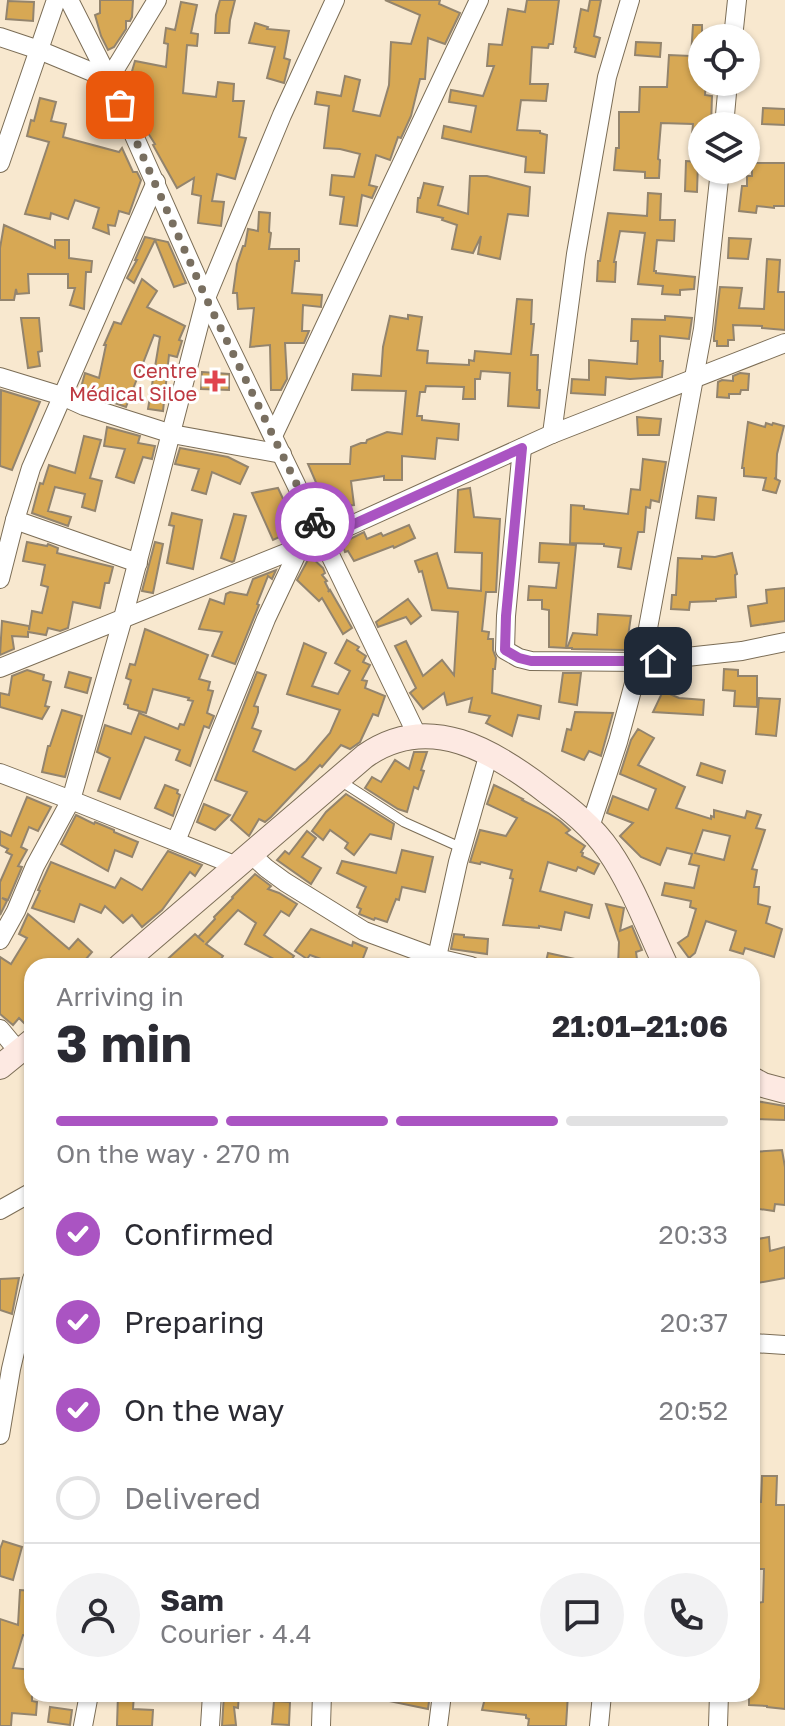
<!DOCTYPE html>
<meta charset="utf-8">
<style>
:root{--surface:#fff;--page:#f2f2f3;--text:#2b2b33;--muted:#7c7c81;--line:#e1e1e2;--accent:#aa54c2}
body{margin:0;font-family:"Golos Text",sans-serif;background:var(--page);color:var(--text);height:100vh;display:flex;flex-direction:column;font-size:30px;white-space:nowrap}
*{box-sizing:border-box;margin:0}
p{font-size:26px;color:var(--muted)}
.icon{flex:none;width:44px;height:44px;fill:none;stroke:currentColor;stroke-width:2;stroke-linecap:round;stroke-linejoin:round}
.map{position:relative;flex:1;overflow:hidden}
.side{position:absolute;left:24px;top:958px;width:736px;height:744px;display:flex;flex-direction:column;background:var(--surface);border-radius:24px;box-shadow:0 2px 6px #0004}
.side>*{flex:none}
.controls{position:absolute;left:688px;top:24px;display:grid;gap:16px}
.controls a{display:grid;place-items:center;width:72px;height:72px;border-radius:50%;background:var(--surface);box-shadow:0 2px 6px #0004;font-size:40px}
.pin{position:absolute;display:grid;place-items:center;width:68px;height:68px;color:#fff;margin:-34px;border-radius:16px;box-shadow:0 4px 12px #0006}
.courier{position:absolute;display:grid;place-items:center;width:80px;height:80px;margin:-40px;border:6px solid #aa54c2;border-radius:50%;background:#fff;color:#222;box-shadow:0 2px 10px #0007}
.headline em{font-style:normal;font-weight:700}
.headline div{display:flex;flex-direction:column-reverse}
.headline{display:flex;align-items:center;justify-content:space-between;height:136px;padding:0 32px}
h1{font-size:52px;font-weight:700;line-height:60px}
.bar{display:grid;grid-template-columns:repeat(4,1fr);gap:12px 8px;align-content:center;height:96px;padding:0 32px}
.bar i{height:10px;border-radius:6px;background:var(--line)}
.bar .current{background:var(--accent)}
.bar p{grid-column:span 4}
.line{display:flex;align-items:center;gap:20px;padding:0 32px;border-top:2px solid var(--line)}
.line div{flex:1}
.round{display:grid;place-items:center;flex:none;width:84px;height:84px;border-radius:42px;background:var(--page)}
ol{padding:0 32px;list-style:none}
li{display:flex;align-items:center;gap:24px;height:88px}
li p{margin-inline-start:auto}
li .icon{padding:8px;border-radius:50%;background:var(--accent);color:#fff;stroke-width:4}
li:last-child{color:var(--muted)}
li i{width:44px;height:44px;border:4px solid var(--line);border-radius:50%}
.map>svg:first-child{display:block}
.building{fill:#d7a854;stroke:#93846d;stroke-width:2;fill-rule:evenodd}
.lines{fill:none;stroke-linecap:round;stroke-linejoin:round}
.lane-casing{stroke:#7b6d56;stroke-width:11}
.street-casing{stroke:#7b6d56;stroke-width:20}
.secondary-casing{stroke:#7b6d56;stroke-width:26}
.lane{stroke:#fff;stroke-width:9}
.street{stroke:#fff;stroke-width:18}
.secondary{stroke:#fde9e2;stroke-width:24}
.done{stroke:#796f60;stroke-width:8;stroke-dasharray:0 14.4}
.route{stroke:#aa54c2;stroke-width:10}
.health-dot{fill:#e0444e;stroke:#fff;stroke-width:3}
.labels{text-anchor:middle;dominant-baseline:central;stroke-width:6;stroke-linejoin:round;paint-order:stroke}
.health-label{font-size:20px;fill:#be3a42;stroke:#fff;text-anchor:end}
</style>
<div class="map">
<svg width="785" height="1726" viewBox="0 0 785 1726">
<rect width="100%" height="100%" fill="#f8e8cf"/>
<!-- building -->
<g class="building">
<path d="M100,0h33l-1,17 -2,4h-4v8l-12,18 -6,3 -7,-14 -6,-21 5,-2z"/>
<path d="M220,0h15l-5,20 -1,13h-14l1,-18z"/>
<path d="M385,0h55l-1,4 21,9 -15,31 -17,-6 -3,41h-5l-9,37 -10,22 -3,-1 -8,23 -14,-5 -7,30 8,2 -5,11 -10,-3 -5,31 -17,-2 4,-27 -14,-2 2,-20 22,2 6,-23 -20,-5 -16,-1 5,-42 -14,-2 2,-12 24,4 4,-20 15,4 -7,31 27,5 9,-31 2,-43 20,2 9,-29z"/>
<path d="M527,0h32l-6,44h-4l-1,4 -16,-1 -2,37h18l-2,17 -25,-1 -4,30 23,1v2l7,2 -3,38 -19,-1 1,-15 -84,-19 2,-12 27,6 5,-26 -27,-4 2,-12 32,6 11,-30h-7l2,-22 13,1 6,-36 17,3z"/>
<path d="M590,0h11l-7,36 6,2 -5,19 -20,-5 1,-4 -2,-1 7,-38 7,2z"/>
<path d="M8,1l26,1 -1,19 -27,-2z"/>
<path d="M181,2l16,3 -6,28 7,1 -1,12 -10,-1 -4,48 33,4 2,-15 16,2 -1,17h11l-5,36 7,1 -11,41 -18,-5 -5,27 12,1 -3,24 -23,-3 3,-27 -9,-2 2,-16 -17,10 -24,-43 2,-1 -14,-22 -6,-15 -5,-29 5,-17 31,6 2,-23 -4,-1 2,-15 9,2z"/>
<path d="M255,23l13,4 -1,2 22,2 -5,27 6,2 -6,23 -17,-5 8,-31 -26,-4z"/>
<path d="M693,25h9v57h4l-1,13 7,1 -1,30h-9v30l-12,-1 3,-31 -32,-1 -3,36 2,1 -1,18h-14v-6l-31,-2 2,-22h3v-36h20l1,-25h27l2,-32 22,1z"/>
<path d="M636,42l25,1 -1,14 -25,-2z"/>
<path d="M40,98l16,4 -5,19 15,3 -3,13 56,15 3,-4 11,24h4l4,8 -12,34 -10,-3 -4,15 -7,-1 1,9 -16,-6 6,-20 -24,-8 -7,19 -17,-6 -1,6 -25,-5 24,-72 -22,-6 4,-16 3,1z"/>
<path d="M763,108l22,1v16l-23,-1z"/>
<path d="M686,161l12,1 -1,30 -12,-1z"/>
<path d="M752,163h33v43h-11v2l-17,-2 -1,7 -17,-2 3,-25h5v-10h5z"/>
<path d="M470,176h17l43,11 -2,29 -20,-2 -8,45 -22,-5 3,-18 -8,17 -21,-4 5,-24 -15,-5 1,-2 -26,-6 1,-14h2l4,-15 19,4 -5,18 30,9z"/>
<path d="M648,193l13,1 -1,26h15l-1,21 -17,-1 -3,31h2v2l39,4 -1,12 -14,1v5l-18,-1 1,-8 -25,-2 7,-51 -25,-2 -6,31h2l-1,20 -18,-1 1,-20h2l8,-48 39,3z"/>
<path d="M259,212l11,1 -1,19 2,1 -2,16h30v12h-4l-3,32 30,2 -1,12 -18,-2 -1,26h7l-5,12h-19l2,36 -6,11h-10l-1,-45 -20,2 4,-39 -16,1 -1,-16h-4l4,-29 6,-18h2l3,-17 10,2z"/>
<path d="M4,225l51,23v-8h14v18l23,3 -1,11h-5l-2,37 -14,-4 5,-17h-7v-14h-40l1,19 -12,1 -1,-5 -2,11h-14v-52z"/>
<path d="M145,237l23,5 18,41 -12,4 -19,-47 -21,43 -7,-5 10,-18h-2z"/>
<path d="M729,238l22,1 -3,20 -20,-1z"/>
<path d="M767,259l13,1 -2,32h7v38l-23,-2v-2l-29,-1 1,15h-6v6h-11v-5h-3v-4l6,-50 22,1 -3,20 25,1z"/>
<path d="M142,279l15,12 -10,16 38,19 -6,14 3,1 -5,16 -8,-2 -6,56 -15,-2 12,-72 -6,-2 -28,72 -46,-16 5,-18 14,5 7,-33h-2l10,-23 7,2z"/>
<path d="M517,299l15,1 -1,24h3l-3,31h7l-1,35h3l-1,18 -31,-2 2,-33 -29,-2 -1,8h-5v20h-12l1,-12 -38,-1 -1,6h-5l-3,24h5v4l37,4 -1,16 -21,-2 -2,21 -33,-3v24h-18v-4l-33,5 3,24 -27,3 -19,-44h42l1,-17 10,-4h5l1,-3 20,-8 15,2 4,-43 -54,-1 1,-16 28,2 2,-29 7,-31 18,3v-4l14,2 -5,33 11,1 -1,12 42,2v-5l5,1 1,-10 36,3z"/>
<path d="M665,316l27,2 -3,21 -29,-3v25h3l-1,16 -32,2 -24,-2 -1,18 -34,-2 1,-14 17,1v-20l48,4 1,-23h-7l1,-22 33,1z"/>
<path d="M21,318h18l3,33 -4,1 2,14 -12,2z"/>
<path d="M202,372l27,2v16l-28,-1z"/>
<path d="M740,373l9,1 -1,16h-7l-1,4h-11v4l-12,-1 1,-15 4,-2 11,1v-5z"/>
<path d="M1,390l39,12 -28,68 -12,-4z"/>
<path d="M637,417l24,2 -2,16h-21z"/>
<path d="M748,422l17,5 1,-4 6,2 1,-2 11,3 -7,28 -1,25 -2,-1 6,3 -4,12 -13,-3 3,-12 -22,-2v-8h-2z"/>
<path d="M107,427l33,9 -2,7 17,3 -3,13 -9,-2 -9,26 -18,-6 9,-28 -21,-3z"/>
<path d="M84,436l17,4 -11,38 12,3 -7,30 -13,-4 3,-13 -30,-7 -7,24 23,6 -3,9 -36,-13 8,-30 3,1 6,-19 26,8z"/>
<path d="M180,448l48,9 20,10 -8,17 -28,-12 -6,22 -14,-4 7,-21 -24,-5z"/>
<path d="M643,459l23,3 -7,40 -8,-2 -1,8 -4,-1 -2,25h-6l-7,37 -13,-2 3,-19 -17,-2v-2l-34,-1 1,-38 13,1v3l44,5 3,-25 9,1z"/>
<path d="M278,488l19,41 -24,11 -21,-47z"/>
<path d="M470,488l4,29 26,2 -4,73h-10l-4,39 7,1 -1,7h5v11l3,8 -1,11h-2l-1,24 49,13 -2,13 -21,-4 -6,21 -26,-13 4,-7 -21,-4 3,-14 -25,7 -3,-12 -21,16 -13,-16 6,-5 -21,-42 11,-5 17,35 19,-16 12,15 4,-63 -26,-2 -10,-39 -3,1 -4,-11 22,-8 11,35 33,3 1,-38 -27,-1 3,-62z"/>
<path d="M698,496l18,2 -2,22 -18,-2z"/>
<path d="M172,513l30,7 -9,49 -26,-6 7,-37 -5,-1z"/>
<path d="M234,514l12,2 -12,45 -2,1 -11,-4z"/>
<path d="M409,525l6,13 -21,10 -1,-2 -39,15 -6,-10 -3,1 -3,-9 22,-11 3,7 14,-6 2,3z"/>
<path d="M27,542l20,4 1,-2 10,4 -1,5 56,14 -4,16h-4l-5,25 -27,-6 -5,26 -8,3 -12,-3 -2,7 -18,-3v5l-16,-1 2,13 -14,6 2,-34 27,5v4l3,-19 10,2 6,-26 -7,-2 4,-20 -22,-4z"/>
<path d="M155,542l8,2 -10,49 -11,-2z"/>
<path d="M540,543l36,2 -10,103 -17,-1v-37l-7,-1v-9h-14l1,-14 27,2 3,-25 -20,-1z"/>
<path d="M732,553l5,21 -2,1 1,22 -20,2v2l-26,1 -1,8 -18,-1 1,-14h4l2,-37 24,1v-3l13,1z"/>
<path d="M310,556l13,12 2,5 -3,2 5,6 -2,1 4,8 -1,2 2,-2 22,38 -9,6 -21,-36 -3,3 -22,-21z"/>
<path d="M276,570l-4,9 -4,-3 -11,28 2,1 -24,59 -23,-8 10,-24 -23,-3 11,-30 14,5 2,-10 4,-2 17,3 6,-16z"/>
<path d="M785,588v33l-34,5 -3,-20 19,-3 -1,-13z"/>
<path d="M408,599l13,17 -10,8 -5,-7 -28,10 -2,-5z"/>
<path d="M598,614l33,2 -5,34 -54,-1v-1h-5l6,-15 24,2z"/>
<path d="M145,629l63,26 -9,24 11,3 -2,8 5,1 -6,22 7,3 -5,12 -5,-2 -14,40 -14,-6 4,-10 -35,-13 -25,62 -22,-8 12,-33 -13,-6 8,-27 26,9 8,-21 39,16 2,-5 4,1 9,-24 -5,-1 1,-2 -36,-9 -7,24 -18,-5v-3l-4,-1 7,-24 -5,-2 4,-14 5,1z"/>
<path d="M347,640l12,7 -2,3 9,6 -3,6 7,3 -8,15 5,1 -2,7 20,8 -7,20 -5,-2 -13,28 -10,7 -9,-4 -19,22 -2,-2 -49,52 -6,5 -6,-3 -10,17 -18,-16 16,-28 -32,-12 42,-108 9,3 -12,31 4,1v5l-6,16 9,3 -8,20 42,19 11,-9 24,-28 10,-23 -53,-16 17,-51 22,10 -14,33 26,8 12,-23 -15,-8z"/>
<path d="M724,669l14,1v6h19v31l-23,-1 1,-15 -12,-1z"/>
<path d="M27,670l17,5 -1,5 8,2 -6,24 4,1 -7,12 -42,-12v-14l9,2 3,-19z"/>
<path d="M69,672l22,6 -4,15 -22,-6z"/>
<path d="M563,673h18l-4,32 -18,-3z"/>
<path d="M663,691l16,7 25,2 -1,15 -50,-3z"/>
<path d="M759,698l21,1 -4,37 -20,-2z"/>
<path d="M62,710l20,6 -17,61 -23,-5 6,-26h2z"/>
<path d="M575,712l38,1 -12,43 -12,-5 -5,9 -22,-9 5,-22 4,1z"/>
<path d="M638,729l16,9 -16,27 47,22 -9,21 35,11v-3l3,1v-7l31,8 2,-7 14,4 -5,13 9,2 -13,39 5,1 -3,17h5l-1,17 12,3 -4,16 16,6 -8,28 -29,-9 -2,6 -13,-4 6,-19 -30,-10 -11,32 -6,5 -11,-15 10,-7 8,-27 -6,-2 1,-6 -29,-6 3,-12 29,5 5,-22 -10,-2 3,-10 -25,-6 -7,17 -19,-8 -21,-21 13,-13 -26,-10 6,-17 35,14 8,-21 -36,-15 11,-34zM703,830l27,6 -6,24 -29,-7z"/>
<path d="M414,752h13l-6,18 3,1 -6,18 -4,-2 -7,25 -9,-3 -33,-21 7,-11 9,5 14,-22 14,9z"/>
<path d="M701,763l24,8 -3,12 -25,-8z"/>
<path d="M165,785l13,5 -1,3 3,2 -7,21 -18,-8z"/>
<path d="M494,785l29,14 -1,1 26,13 12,8 10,9 -4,3 19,13 -4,6 2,1 -1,3 17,8 -5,10 -16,-7 -2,4 -28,-9 -8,29 52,14 -3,13 -24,-6 -4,18 -22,-4v2l-36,-3 10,-46 -3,-1 2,-8 -31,-8 -1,2 -10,-2 10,-32 26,6 11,-18 -30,-14z"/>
<path d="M346,794l48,30 -3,15 -21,-5 -16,21 -9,-7 3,-5 -18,-13 -7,10 -11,-9 14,-19z"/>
<path d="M27,797l24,10 -13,24 -9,-4 -8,20 6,3 -9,16 4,1 -14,33 -6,-2 5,3 -7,14v-33l12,-27 -6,-3 2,-3 -8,-4v-14l11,5z"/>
<path d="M204,804l26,11 -15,15 -18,-8z"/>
<path d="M76,815l18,9 1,-2 19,8v2l24,10 -6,15 -17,-7 -7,21 -47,-27z"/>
<path d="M307,831l9,7 -14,19 19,11 -10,16 -34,-24 8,-9 4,3z"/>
<path d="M402,850l31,7 -8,35 -23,-5 -3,13 -3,-1 -9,23 -12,-4 -1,2 -15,-6 2,-5 -4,-2 9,-20 -29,-14 5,-12 54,12z"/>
<path d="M168,851l34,14 -7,11 -5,-4 -28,38 -20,17 -10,-12 -9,8 -18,-17 -4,7 -21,-9 -6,18 -42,-14 8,-17 -2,-1 13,-28 64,26 6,-10 21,12z"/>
<path d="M255,874l16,12 -3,3 11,4 18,11 -8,12 -8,-5 -17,24 30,21 -7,10 -42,-22 11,-21 -18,-13 -32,34 17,12 -7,10h-56l35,-32 9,8 -6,-5 17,-18 -1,-2 19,-19 -1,-1z"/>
<path d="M606,904l18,4 -4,23 12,-5 10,24 -6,2 2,14h-20l1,-24z"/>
<path d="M28,914l41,35 9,-10 14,13 -12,14h-14l-7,-6 -5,6h-22v52l-6,7 -7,-7 -6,7 -13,-11v-57l11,7 16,-26 -8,-4z"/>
<path d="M311,929l41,17 1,-4 14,6 -7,18 -17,-6 -3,6 -30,-11 -3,4 -12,-8z"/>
<path d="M454,934l10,1v2l24,2 -1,15 -36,-5z"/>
<path d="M548,953l36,8 -1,5h-38z"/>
<path d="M756,1101l29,5v14l-30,-1z"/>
<path d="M782,1150l3,17v38l-10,-1 -1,7 -22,-3v-56z"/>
<path d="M769,1237l1,14 15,-4v31l-33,6v-13h4l-4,-31z"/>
<path d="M19,1278l-7,36 -12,-4v-31z"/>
<path d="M762,1476h15l-1,29h9v204l-18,-2v-1l-18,-1v-11h3v-90l11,-2 1,-33h-8l2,-36 -6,-2 3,-11 1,-18h5z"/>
<path d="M3,1541l19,6 -9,33 -13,-4v-27z"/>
<path d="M20,1590l12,1v45l-9,-1 -10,33 19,2v31l5,1 -1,13 -24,-2 -1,13h-11v-107l18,6z"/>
<path d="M118,1694h16l-1,15 20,1 -1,16h-35z"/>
<path d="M224,1694h15l-1,14 -4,-1 2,18 -14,1z"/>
<path d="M384,1694h46l-2,15 -44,-9z"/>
<path d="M486,1694h37l-1,4 29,1v-5h17l-2,32h-38l1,-7 -3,-1v-3l-44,-5z"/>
<path d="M274,1701l16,1 -1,23 -17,-1z"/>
<path d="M50,1707l22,3 -2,15 -22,-3z"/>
</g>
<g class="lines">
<defs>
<path id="lane" d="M339,780l65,42 58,26"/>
<g id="street">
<path d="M69,0l40,79 97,219 212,439"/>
<path d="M0,37l39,13 70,29 48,-79"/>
<path d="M733,38l4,-38"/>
<path d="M724,126l4,-44"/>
<path d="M0,163l56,-163"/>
<path d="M0,377l62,19 22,10 88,28 110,20"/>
<path d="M552,434l24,-180 31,-177 23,-77"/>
<path d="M273,436l206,-436"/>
<path d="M522,448l-16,168 -1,34 14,8 12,3 109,1 102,-11 43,-9"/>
<path d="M15,520l123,43"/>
<path d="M0,579l15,-59 16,-52 125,-286"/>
<path d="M0,668l323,-130 229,-104 233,-91"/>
<path d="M0,773l71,27 166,66"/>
<path d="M590,827l28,-85 28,-103 57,-310 17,-159"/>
<path d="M176,841l90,-222 34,-72"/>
<path d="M251,854l15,14 19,14 79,49 73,27 34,8"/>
<path d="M0,940l16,-29 19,-45 36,-66 52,-182 83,-320 76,-183 53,-115"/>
<path d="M435,966l23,-104 31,-109"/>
<path d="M0,1029l19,23"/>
<path d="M0,1210l32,-18"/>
<path d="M752,1343l33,2"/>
<path d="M0,1435l11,-66 21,-90"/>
<path d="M83,1726l6,-32"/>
<path d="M210,1726l2,-32"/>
<path d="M321,1726l1,-32"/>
<path d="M438,1726l4,-32"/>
<path d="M599,1726l3,-32"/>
<path d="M718,1726l1,-32"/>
</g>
<g id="secondary">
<path d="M120,966l245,-210c64,-45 129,-5 182,36 23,17 46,35 62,59 24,35 39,77 57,115"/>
<path d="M0,1067l32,-26"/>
<path d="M752,1079l11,6 22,6"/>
</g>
</defs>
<!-- lane casing -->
<use href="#lane" class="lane-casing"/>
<!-- street casing -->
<use href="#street" class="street-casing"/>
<!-- secondary casing -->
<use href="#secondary" class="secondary-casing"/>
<!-- lane -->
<use href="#lane" class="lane"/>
<!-- street -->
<use href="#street" class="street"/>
<!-- secondary -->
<use href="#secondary" class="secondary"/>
</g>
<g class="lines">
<!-- done -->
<path class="done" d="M120,105l86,193 109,224"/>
<!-- route -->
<path class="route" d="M315,522l8,16 199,-90 -16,168 -1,34 14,8 12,3h127"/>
</g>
<!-- markers -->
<path class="health-dot" d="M211 369h8v8h8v8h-8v8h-8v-8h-8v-8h8z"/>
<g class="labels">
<!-- health labels -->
<g class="health-label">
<text x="197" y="370">Centre<tspan x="197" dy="23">Médical Siloe</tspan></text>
</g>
</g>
</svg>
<div class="controls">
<a><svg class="icon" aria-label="locate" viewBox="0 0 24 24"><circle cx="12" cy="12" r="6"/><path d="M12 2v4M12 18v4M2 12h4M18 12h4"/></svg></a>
<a><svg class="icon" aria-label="layers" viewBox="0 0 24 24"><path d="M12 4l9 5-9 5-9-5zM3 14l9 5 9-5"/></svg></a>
</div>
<div class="pin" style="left:120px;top:105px;background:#ea580c"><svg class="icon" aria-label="bag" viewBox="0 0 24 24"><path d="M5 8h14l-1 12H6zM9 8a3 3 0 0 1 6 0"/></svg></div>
<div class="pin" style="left:658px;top:661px;background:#1f2937"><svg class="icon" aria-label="home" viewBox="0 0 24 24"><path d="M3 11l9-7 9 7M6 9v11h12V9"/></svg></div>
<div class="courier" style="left:315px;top:522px"><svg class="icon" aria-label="bike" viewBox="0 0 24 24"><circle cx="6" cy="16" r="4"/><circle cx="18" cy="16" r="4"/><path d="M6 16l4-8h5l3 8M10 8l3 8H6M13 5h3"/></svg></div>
<section class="side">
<div class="headline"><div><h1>3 min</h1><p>Arriving in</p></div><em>21:01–21:06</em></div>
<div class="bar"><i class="current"></i><i class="current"></i><i class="current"></i><i></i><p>On the way · 270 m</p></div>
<ol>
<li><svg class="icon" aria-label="check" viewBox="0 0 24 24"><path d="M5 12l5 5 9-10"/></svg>Confirmed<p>20:33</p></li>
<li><svg class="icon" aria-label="check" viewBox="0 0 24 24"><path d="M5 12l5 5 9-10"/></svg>Preparing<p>20:37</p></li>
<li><svg class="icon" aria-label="check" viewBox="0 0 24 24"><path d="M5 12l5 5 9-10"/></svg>On the way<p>20:52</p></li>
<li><i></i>Delivered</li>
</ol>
<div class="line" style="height:144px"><a class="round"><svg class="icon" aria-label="person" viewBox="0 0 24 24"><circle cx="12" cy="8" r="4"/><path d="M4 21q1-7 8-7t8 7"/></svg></a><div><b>Sam</b><p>Courier · 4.4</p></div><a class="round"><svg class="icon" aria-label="chat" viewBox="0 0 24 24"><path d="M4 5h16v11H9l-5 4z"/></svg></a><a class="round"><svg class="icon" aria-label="phone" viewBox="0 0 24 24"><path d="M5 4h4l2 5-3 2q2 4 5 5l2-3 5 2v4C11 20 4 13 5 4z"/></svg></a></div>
</section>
</div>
